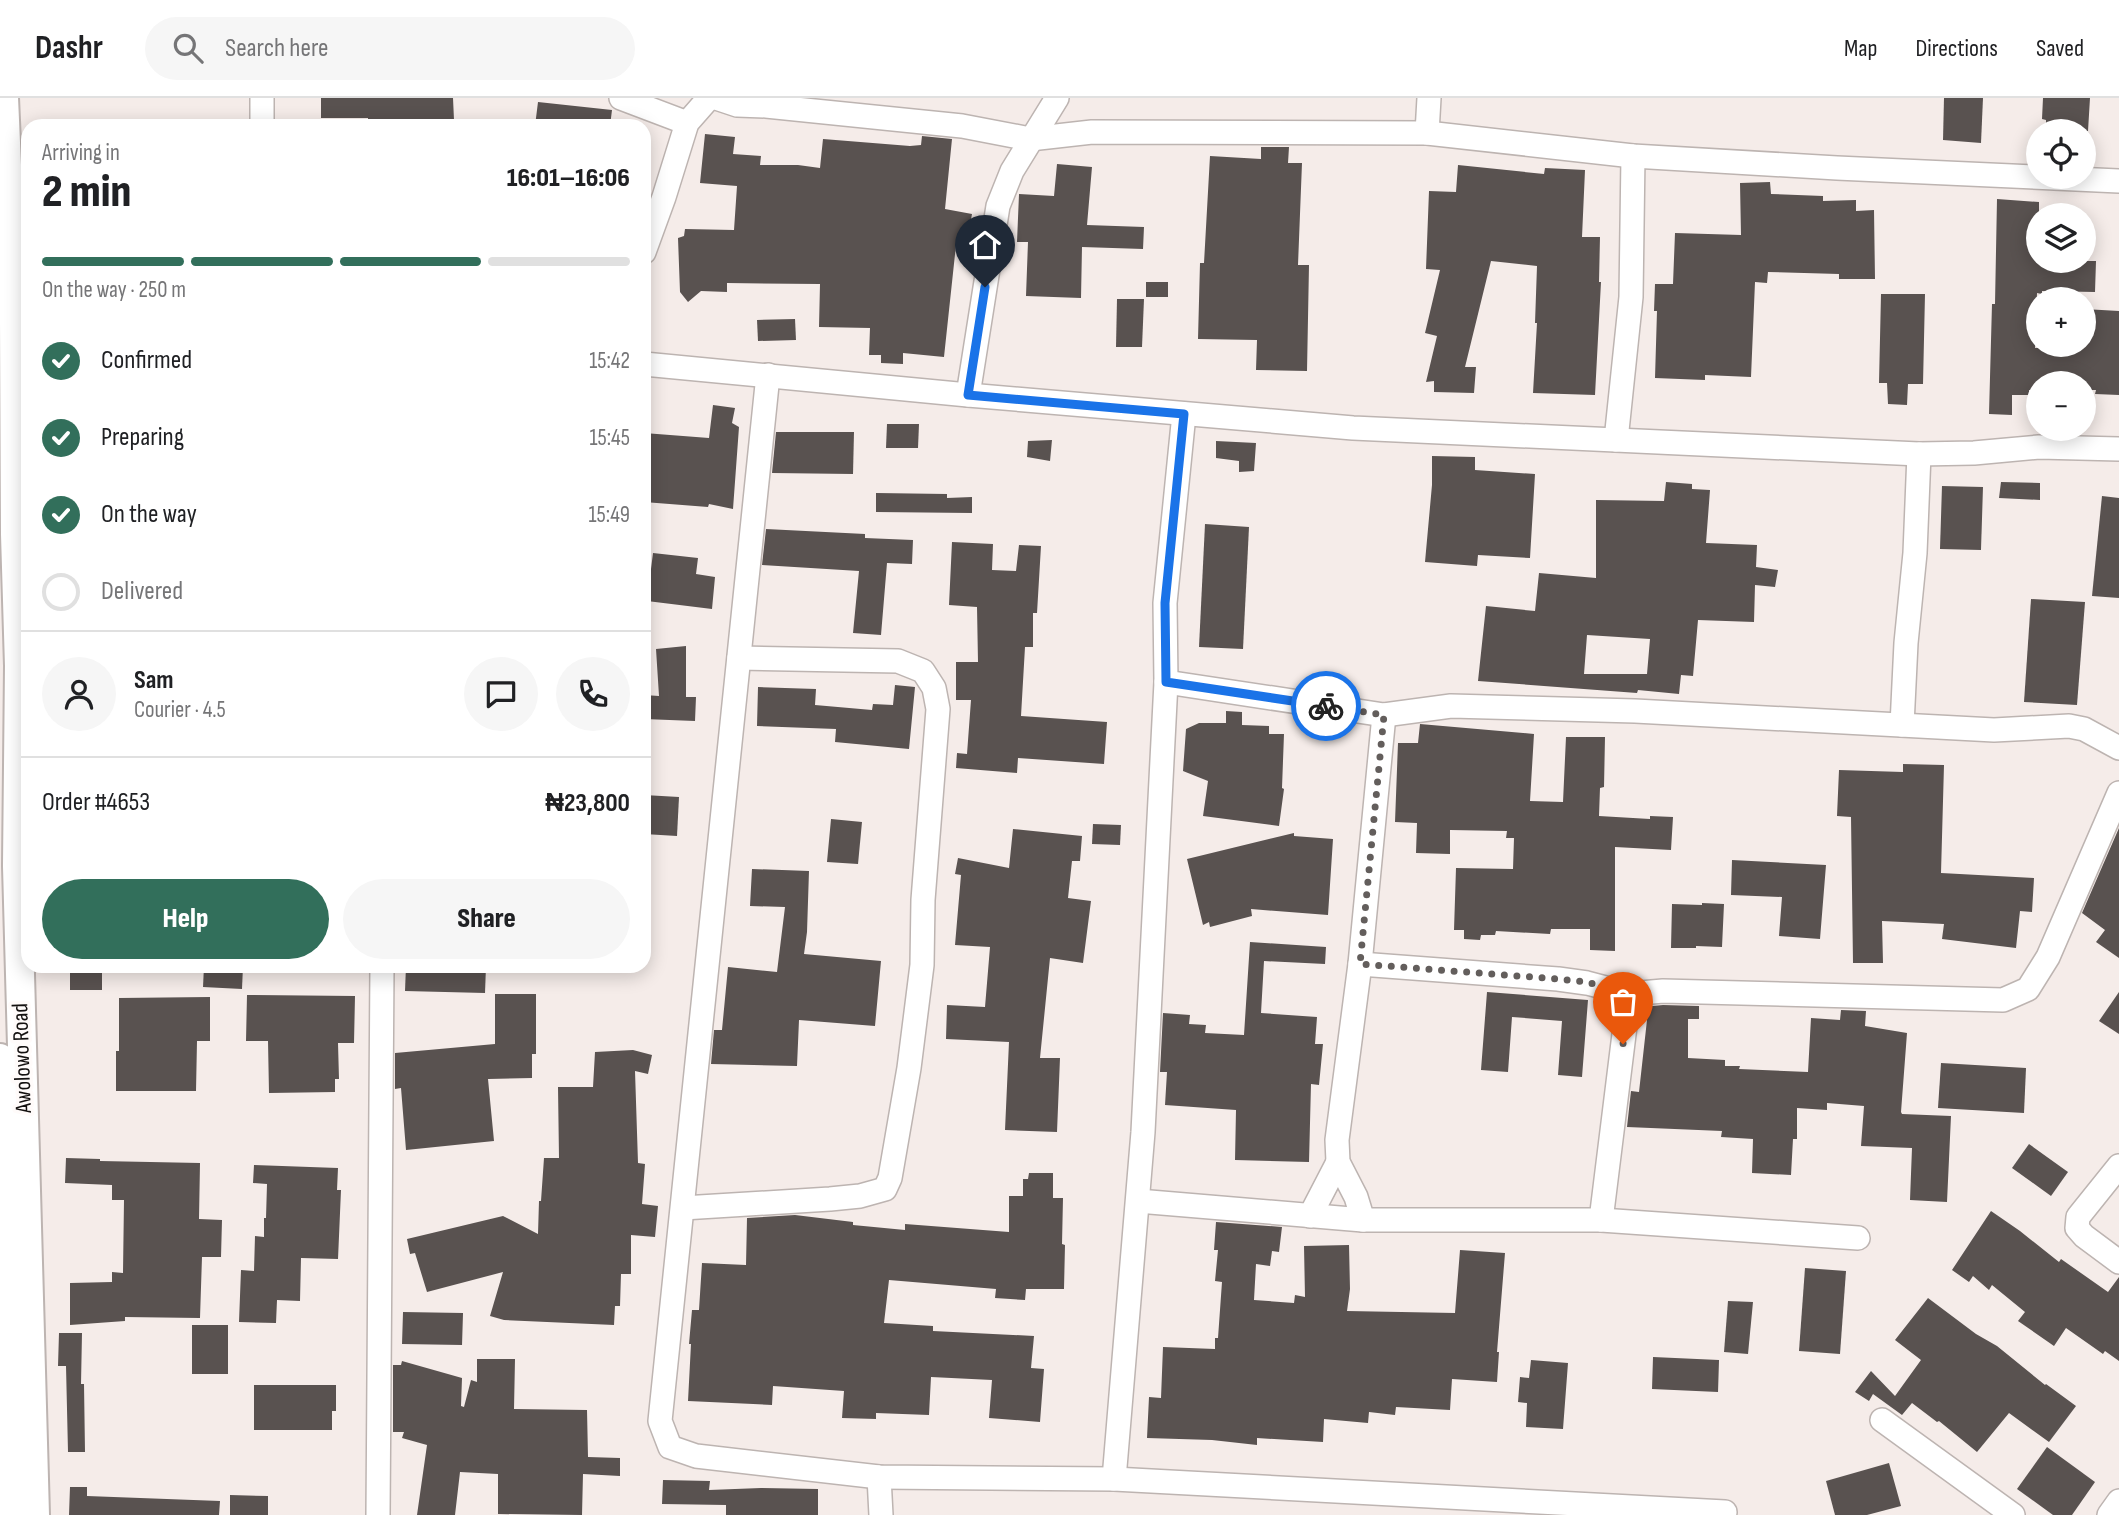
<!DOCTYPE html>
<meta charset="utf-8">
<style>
:root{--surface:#fff;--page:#f6f6f6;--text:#202124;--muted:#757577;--line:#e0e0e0;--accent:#326f5b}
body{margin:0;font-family:"Sofia Sans Condensed",sans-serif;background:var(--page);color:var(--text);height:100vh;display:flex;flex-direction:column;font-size:26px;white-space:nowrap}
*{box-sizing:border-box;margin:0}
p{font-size:23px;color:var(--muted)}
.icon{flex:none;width:38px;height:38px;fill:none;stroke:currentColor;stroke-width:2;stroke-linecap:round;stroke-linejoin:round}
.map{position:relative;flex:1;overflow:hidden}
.side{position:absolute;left:21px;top:21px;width:630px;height:854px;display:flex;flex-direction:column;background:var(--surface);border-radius:21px;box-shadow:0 4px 18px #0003}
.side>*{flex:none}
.fabs{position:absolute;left:2026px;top:21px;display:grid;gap:14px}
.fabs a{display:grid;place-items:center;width:70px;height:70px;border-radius:50%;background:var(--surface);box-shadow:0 4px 18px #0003;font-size:35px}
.pin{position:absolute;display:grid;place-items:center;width:60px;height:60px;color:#fff;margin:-72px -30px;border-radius:50% 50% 50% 0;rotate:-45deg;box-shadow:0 0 7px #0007}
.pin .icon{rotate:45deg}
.courier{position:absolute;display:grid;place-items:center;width:70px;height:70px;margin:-35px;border:5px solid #1a73e8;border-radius:50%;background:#fff;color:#222;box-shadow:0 2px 9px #0007}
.headline em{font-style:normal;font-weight:800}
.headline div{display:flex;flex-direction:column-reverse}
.headline{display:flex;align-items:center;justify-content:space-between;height:119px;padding:0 21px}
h1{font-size:46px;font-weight:800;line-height:52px}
.bar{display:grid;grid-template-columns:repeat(4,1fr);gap:10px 7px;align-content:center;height:84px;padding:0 21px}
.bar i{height:9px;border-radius:5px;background:var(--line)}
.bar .current{background:var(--accent)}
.bar p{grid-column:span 4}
.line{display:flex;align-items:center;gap:18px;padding:0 21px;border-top:2px solid var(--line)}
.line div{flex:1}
.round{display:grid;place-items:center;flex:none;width:74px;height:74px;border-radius:37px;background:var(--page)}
ol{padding:0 21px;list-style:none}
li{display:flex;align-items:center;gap:21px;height:77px}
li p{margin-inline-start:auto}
li .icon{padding:7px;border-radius:50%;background:var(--accent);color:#fff;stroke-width:4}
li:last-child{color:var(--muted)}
li i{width:38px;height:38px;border:4px solid var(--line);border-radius:50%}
.primary-button{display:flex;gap:14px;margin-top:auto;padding:14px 21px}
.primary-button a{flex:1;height:80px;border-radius:42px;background:var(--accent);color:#fff;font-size:28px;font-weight:800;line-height:80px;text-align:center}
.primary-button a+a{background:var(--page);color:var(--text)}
header{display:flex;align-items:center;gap:42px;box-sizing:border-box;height:98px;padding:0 35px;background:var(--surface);border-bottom:2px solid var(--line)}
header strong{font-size:33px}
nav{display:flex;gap:38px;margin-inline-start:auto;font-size:24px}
.search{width:490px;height:63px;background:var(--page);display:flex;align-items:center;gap:18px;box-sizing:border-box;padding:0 24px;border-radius:38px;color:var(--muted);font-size:26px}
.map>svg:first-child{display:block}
.building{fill:#595250;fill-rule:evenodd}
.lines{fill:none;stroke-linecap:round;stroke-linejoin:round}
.minor-casing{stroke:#bdb4b1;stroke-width:26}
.major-casing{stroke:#bdb4b1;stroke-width:32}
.minor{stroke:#fff;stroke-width:23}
.major{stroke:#fff;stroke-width:28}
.done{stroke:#635e5c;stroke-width:7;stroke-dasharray:0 12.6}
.route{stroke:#1a73e8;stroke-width:9}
.labels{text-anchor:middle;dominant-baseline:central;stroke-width:7;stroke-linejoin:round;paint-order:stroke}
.street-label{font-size:23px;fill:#141110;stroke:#fffbfa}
</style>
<header>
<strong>Dashr</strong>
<div class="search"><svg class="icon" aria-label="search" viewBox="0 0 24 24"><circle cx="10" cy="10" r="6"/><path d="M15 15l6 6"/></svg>Search here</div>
<nav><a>Map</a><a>Directions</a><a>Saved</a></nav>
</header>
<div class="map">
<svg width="2119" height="1417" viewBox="0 0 2119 1417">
<rect width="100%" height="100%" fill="#f5ece9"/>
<!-- building -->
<g class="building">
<path d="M321,0h132l1,22 -86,5v-7h-47z"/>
<path d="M1944,0h39l-2,45 -38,-3z"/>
<path d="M2043,0h47l-2,33h-42v-11l-4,-1z"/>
<path d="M538,4l74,8 -2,16h-75z"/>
<path d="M705,36l30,3 -2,17 28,2 -1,9h38l22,3 3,-29 87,7 11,-1 1,-9 30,3 -7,70 27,5 -6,33 -10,-2 -12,112 -41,-4v11l-22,-1v-8h-12l1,-27 -51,-1 1,-43 -93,-1v9l-26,-1 -13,11 -8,-10 -2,-54 6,-2 1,-7 49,1 3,-44 -37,-3z"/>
<path d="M1261,49h28l-1,16h14l-4,102h11l-2,106 -51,-1 1,-30 -59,-1 2,-76h4l6,-107 51,3z"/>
<path d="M1057,66l35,3 -5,58 57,2 -1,22 -61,-2 -1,51 -55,-2 2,-54h-11l2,-48 35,2z"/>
<path d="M1458,67l86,9 1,-6 40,2 -3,67h18l-1,45h2l-6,113 -62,-2 4,-70h-2l2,-57 -46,-5 -26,106h11l-2,26 -40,-1v-11l-8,1 11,-46 -12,-3 15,-63 -14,-1 3,-78 27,1z"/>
<path d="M1770,84l1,12 52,2v5l33,-1v11l18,-1 1,69h-36v-5l-71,-2 -1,11 -12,-1 -4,95 -46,-2v5l-50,-2 2,-67h-3l1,-27h18l2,-51 66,2 -1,-52z"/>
<path d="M1997,101l42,3v59h57l-1,31 -53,-1v3l-5,-1 -2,55h49v-39l35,2v84l-24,-1 1,-4h-12v-7h-49l-1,7h-5v5h-17v20l-23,-1 3,-110h3z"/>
<rect x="1146" y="184" width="22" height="15"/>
<path d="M1881,196h44l-2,90h-15l-1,21 -19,-1 -1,-21h-8z"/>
<path d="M1117,201h27l-2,48h-26z"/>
<path d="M795,221l1,21 -38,1 -1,-21z"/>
<path d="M713,307l22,3 -3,15 7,4 -6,82 -24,-5 -1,3 -64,-5v-69l65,5z"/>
<path d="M887,326h32l-1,24h-32z"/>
<path d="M776,334h78l-1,42 -81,-1z"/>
<path d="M1052,342l-2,21 -23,-4 1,-16z"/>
<path d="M1216,343l40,2 -2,28 -15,1v-11l-23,-3z"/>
<path d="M1432,358l43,1v13l60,4 -5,84 -52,-3 -1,11 -52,-4 7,-77z"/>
<path d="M1666,384l26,2v5l18,1 -4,53 51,2 -1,22 22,3 -3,17 -20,-2 -1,37 -56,-2 -5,56 -12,-1 -2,19 -41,-4 -1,3 -159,-12 8,-75 49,5 4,-38 57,5v-78l68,1zM1587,537l63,4 -3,35h-63z"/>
<path d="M2001,384l39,1v17l-41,-2z"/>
<path d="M1942,388l41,1 -2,63 -41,-1z"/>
<path d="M876,395l71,1v4l25,-1v16l-96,-1z"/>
<path d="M2102,398l17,2v100l-27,-2z"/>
<path d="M1205,426l44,3 -6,122 -44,-2z"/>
<path d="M766,431l99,5v4l48,2 -1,24 -25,-1 -6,72 -28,-2 6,-62 -97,-6z"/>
<path d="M952,444l41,2 -1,26 24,1 3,-26 22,1 -4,67h-4v34h-8l-4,69 86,6 -3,42 -86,-6 -1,15 -61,-5 1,-15 10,1 4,-54h-15v-38h22l-1,-55 -28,-2z"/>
<path d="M653,455l45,5 -2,16 19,3 -3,32 -65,-8z"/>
<path d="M2031,501l54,3 -8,103 -53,-3z"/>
<path d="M686,548v51h10l-1,24 -51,-2v-24l15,1 -3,-47z"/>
<path d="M895,587l20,2 -6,62 -74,-7 1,-13 -79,-3 1,-39 58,2 -1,16 57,5 1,-6 20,1z"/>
<path d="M1226,613l16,1v13l27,1v8h15l-2,54 2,1 -5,37 -76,-10 5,-35 -25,-10 3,-42 13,-6h27z"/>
<path d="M1420,626l114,10 -4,67 33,1 3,-65h39l-1,50 -4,1 -1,28 51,3v-3l23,1 -2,33 -56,-3v104l-25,-1v-21h-39l-1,5 -54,-3 -1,4h-14l-1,5 -16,-1v-9h-10l2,-62 57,1 1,-31h-8l1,-7 -57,-1v24l-34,-1 1,-30 -22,-1 3,-79h20z"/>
<path d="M1903,666l41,1 -3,108 93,5 -2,34 -12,-1 -4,37 -74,-9 2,-15 -62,-3 1,42h-30l-2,-146 -14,-1 2,-46 64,2z"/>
<path d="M644,697l35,2 -2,39 -33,-2z"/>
<path d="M831,721l31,3 -4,42 -31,-2z"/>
<path d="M1093,726l28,1 -1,20 -28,-1z"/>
<path d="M2119,730v130l-23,-16 9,-12 -23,-17z"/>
<path d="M1013,731l69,7 -2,25h-8l-4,37 23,3 -8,62 -33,-5 -10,100h20l-3,74 -52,-2 4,-88 -63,-3 1,-34 38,2 5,-60 -35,-2 6,-70 -6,-1 3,-16 51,10z"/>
<path d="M1294,735v3l39,3 -5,76 -77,-6 1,7 -42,11 -1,-5 -6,3 -16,-66z"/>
<path d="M1732,762l94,5 -6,74 -41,-3 3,-39 -51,-2z"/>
<path d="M752,771l57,2 -2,61 -3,22 77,7 -6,65 -76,-6 -2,46 -86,-2 3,-34h8l6,-63 49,5 8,-65 -35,-1z"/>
<path d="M1702,805l22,1 -2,43 -26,-1v2h-25l1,-44 30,1z"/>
<path d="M1250,844l76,5 -1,17 -61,-3 -3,52 56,4 -2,27h8l-4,41 -8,-1 -2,78 -74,-2 1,-50 -71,-5 2,-33h-7l3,-59 27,2 -1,9 17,1 -1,8 39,2z"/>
<path d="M204,868h39l-1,23 -39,-2z"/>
<path d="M406,868h80l-1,27 -80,-2z"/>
<path d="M70,869l32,1v22h-32z"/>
<path d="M1487,894l101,8 -6,77 -24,-2 4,-54 -50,-4 -4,55 -27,-2z"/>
<path d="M2119,894v42l-20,-13z"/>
<path d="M495,896h41v60h-4v24l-44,1 6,62 -88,9 -5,-62 -6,1v-36l100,-9z"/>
<path d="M247,897l108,1 -1,47h-16l1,36h-4v13l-66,1 -1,-52h-22z"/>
<path d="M210,899v44h-13l-1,50h-80v-40h3v-53z"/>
<path d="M1663,907l36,1v13h-11v39l37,2v6h15l-1,3 69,3 3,-54 29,2 1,-10 25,1 -1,15 42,7 -6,79 1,2 49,2 -4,86 -37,-2 2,-52 -51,-2 3,-40 -37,-3v7l-30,-2v31h-4l-2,36 -39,-2 1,-34 -32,-2 1,-6 -95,-4 4,-36 8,1 8,-72h-7l2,-13z"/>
<path d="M633,952l19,5 -4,19 -13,-3 3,92 7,1 -3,40 16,2 -3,31 -24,-2v39h-10l-1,32h-5l-1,19 -110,-5 -14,-4 13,-44 -76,20 -12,-39 -5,1 -3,-15 96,-23 35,18 1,-33h2l3,-43h15l-1,-71h35l2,-35z"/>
<path d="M1941,965l85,5 -2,45 -86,-5z"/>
<path d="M2029,1046l39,28 -17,24 -39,-28z"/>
<path d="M66,1060l34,1v2l100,2 -1,56 23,1 -1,37h-19l-2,61 -75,-1v4l-55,4v-42l42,-1v-10l11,1 1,-73h-12v-15l-47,-2z"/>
<path d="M254,1067l84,3 -1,22h4l-3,69 -37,-1 -1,43 -23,-1 -1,23 -37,-1 2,-52 13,1 1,-35 9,1v-19h2l1,-34 -14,-1z"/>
<path d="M1029,1075h24v25h10l-1,46 3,1 -1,44h-38l-1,11 -30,-2 1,-9 -107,-9 -5,43 49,3v5l101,5 -3,32 13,1 -4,53 -51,-4 3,-38 -61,-3 -2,38 -53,-2v6l-34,-1 2,-27 -71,-5 -1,19 -84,-4 3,-57h-2l3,-34h7l3,-47 44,2 1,-47 48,-3 58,7v3l52,5v-6l104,8v-36h14v-17h5z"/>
<path d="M1991,1113l29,20 39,31 2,-3 47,33 11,-15v84l-14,-10 -2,3 -37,-26 -12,18 -36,-25 7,-9 -33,-27 -3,5 -16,-14 -4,6 -17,-12z"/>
<path d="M1216,1124l66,5 -3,25 -7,-1 -2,15 -14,-2 -2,36 40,3 1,-8 10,2 -1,-51 45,-1 1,44 -3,22 108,2 5,-63 45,3 -8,99h2l-2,30 -45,-3 -2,31 -54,-3 -1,8 -26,-3 -1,11 -44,-4 -1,23 -66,-4v7l-45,-5 -65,-2 2,-41 12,1 2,-51 52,2v-11h3l4,-56 -7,-1 3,-31h-4z"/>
<path d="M1805,1170l41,3 -6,83 -41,-3z"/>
<path d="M1928,1200l48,36 21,12 48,39 1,-1 30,22 -27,36 -40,-29 -32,39 -38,-31 -2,1 -25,-19 -10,12 -29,-21 -4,7 -14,-9 16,-21 24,25 26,-36 -26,-20z"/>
<path d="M1728,1203l25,1 -5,52 -24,-2z"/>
<path d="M403,1214l60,1 -1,32 -60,-1z"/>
<rect x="192" y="1227" width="36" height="49"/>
<path d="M59,1235h23l-1,51h3l1,68h-17l-2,-86h-8z"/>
<path d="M1653,1259l66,3 -1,32 -66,-3z"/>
<path d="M477,1261h38l-1,50 73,1 1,47 32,1v18l-37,-2 -1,41 -84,-1v-40l-38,-2 -5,43h-38l10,-70 -25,-7 2,-6h-11v-67h8l1,-4 60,17 -1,28 3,1 7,-27 6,2z"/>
<path d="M1531,1262l37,3 -5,66 -37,-2 1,-24 -9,-1 2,-25 9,1z"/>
<path d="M254,1287h82v26h-4v19h-78z"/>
<path d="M2047,1349l48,35 -23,33h-19l-36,-26z"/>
<path d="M1889,1365l12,43 -34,9h-32l-9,-34z"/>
<path d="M663,1382l47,1 -1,9 52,-2 57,1v26h-92v-10l-64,-1z"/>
<path d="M70,1389h17v9l133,5 -1,14h-150z"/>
<path d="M230,1397l38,1v19h-38z"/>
</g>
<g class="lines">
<defs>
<g id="minor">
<path d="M262,0v28"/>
<path d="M621,0l66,25"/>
<path d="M716,0l21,7 29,1 196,20 68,13 62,-7 335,1 206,23 204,12 282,13"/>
<path d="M1427,35l2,-35"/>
<path d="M644,154l20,-55 23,-74 22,-25"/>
<path d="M644,266l324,31 385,33 566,26 55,-1 65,-6 80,2"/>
<path d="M768,277l-108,1046 10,26 26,9 183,21 235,2 611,33"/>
<path d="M968,297l30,-189 14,-35 45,-73"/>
<path d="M1616,342l15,-143 2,-141"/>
<path d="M1166,584l218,33 67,-9 184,5 359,19 75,-4 15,3 35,19"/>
<path d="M1902,627l4,-82 9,-90 4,-99"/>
<path d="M1360,866l198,15 29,4 42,11"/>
<path d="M2119,1068l-41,51 -1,11 7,8 35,26"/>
<path d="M1138,1103l225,19h238l257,18"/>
<path d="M683,1110l147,-9 30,-3 25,-7 5,-11 19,-110 13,-103 1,-65 15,-191 -4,-21 -11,-17 -25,-10 -159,-3"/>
<path d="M1310,1118l28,-54"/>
<path d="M1363,1122l-7,-23 -18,-35 -1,-22 23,-176 24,-249"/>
<path d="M1601,1122l28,-226 34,-3 340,9 25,-11 20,-32 71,-164"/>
<path d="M1882,1322l131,95"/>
<path d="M879,1379l2,38"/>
<path d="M1114,1381l29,-347 23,-450 -1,-79 19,-189"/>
<path d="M378,1417l4,-549"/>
<path d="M2109,1417l10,-14"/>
</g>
<g id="major">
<path d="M4,0l10,224 1,212 4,132 -2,200 18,649"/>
<path d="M0,960l14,457"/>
</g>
</defs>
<!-- minor casing -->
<use href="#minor" class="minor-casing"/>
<!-- major casing -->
<use href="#major" class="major-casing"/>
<!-- minor -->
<use href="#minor" class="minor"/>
<!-- major -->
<use href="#major" class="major"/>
</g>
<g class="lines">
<!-- done -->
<path class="done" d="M1326,608l58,9 -24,249 198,15 29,3 42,12 -6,50"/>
<!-- route -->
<path class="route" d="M985,189l-17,108 216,19 -19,189 1,79 160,24"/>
</g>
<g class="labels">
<!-- street labels -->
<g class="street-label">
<text transform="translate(22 960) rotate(-92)">Awolowo Road</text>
</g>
</g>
</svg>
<div class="fabs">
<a><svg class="icon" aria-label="locate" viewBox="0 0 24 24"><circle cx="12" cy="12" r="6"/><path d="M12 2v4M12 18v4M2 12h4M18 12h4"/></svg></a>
<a><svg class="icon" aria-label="layers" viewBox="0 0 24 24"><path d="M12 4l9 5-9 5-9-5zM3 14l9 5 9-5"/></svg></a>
<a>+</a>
<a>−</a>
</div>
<div class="pin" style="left:1623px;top:946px;background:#ea580c"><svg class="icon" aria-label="bag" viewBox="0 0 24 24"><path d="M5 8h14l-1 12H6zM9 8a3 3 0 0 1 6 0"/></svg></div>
<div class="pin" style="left:985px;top:189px;background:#1f2937"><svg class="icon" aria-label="home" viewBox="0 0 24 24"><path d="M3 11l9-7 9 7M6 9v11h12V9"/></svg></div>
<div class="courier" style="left:1326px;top:608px"><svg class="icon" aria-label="bike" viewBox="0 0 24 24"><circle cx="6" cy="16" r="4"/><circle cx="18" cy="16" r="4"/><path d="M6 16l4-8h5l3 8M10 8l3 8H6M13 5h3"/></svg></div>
<section class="side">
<div class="headline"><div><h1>2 min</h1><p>Arriving in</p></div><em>16:01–16:06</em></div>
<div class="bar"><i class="current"></i><i class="current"></i><i class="current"></i><i></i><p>On the way · 250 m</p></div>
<ol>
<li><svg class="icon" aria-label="check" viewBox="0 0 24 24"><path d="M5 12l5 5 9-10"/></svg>Confirmed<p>15:42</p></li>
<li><svg class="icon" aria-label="check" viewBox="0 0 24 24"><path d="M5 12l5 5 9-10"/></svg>Preparing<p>15:45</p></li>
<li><svg class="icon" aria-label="check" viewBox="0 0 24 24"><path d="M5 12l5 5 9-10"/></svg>On the way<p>15:49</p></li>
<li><i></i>Delivered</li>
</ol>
<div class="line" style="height:126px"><a class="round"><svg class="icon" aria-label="person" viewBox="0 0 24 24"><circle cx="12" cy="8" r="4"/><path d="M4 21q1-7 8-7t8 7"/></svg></a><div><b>Sam</b><p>Courier · 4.5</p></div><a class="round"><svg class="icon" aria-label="chat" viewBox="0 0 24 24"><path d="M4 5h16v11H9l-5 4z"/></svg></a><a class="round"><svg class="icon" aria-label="phone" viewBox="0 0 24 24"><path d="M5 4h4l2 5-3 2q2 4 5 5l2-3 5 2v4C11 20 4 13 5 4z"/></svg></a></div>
<div class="line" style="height:91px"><div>Order #4653</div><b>₦23,800</b></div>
<div class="primary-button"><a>Help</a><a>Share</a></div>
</section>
</div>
